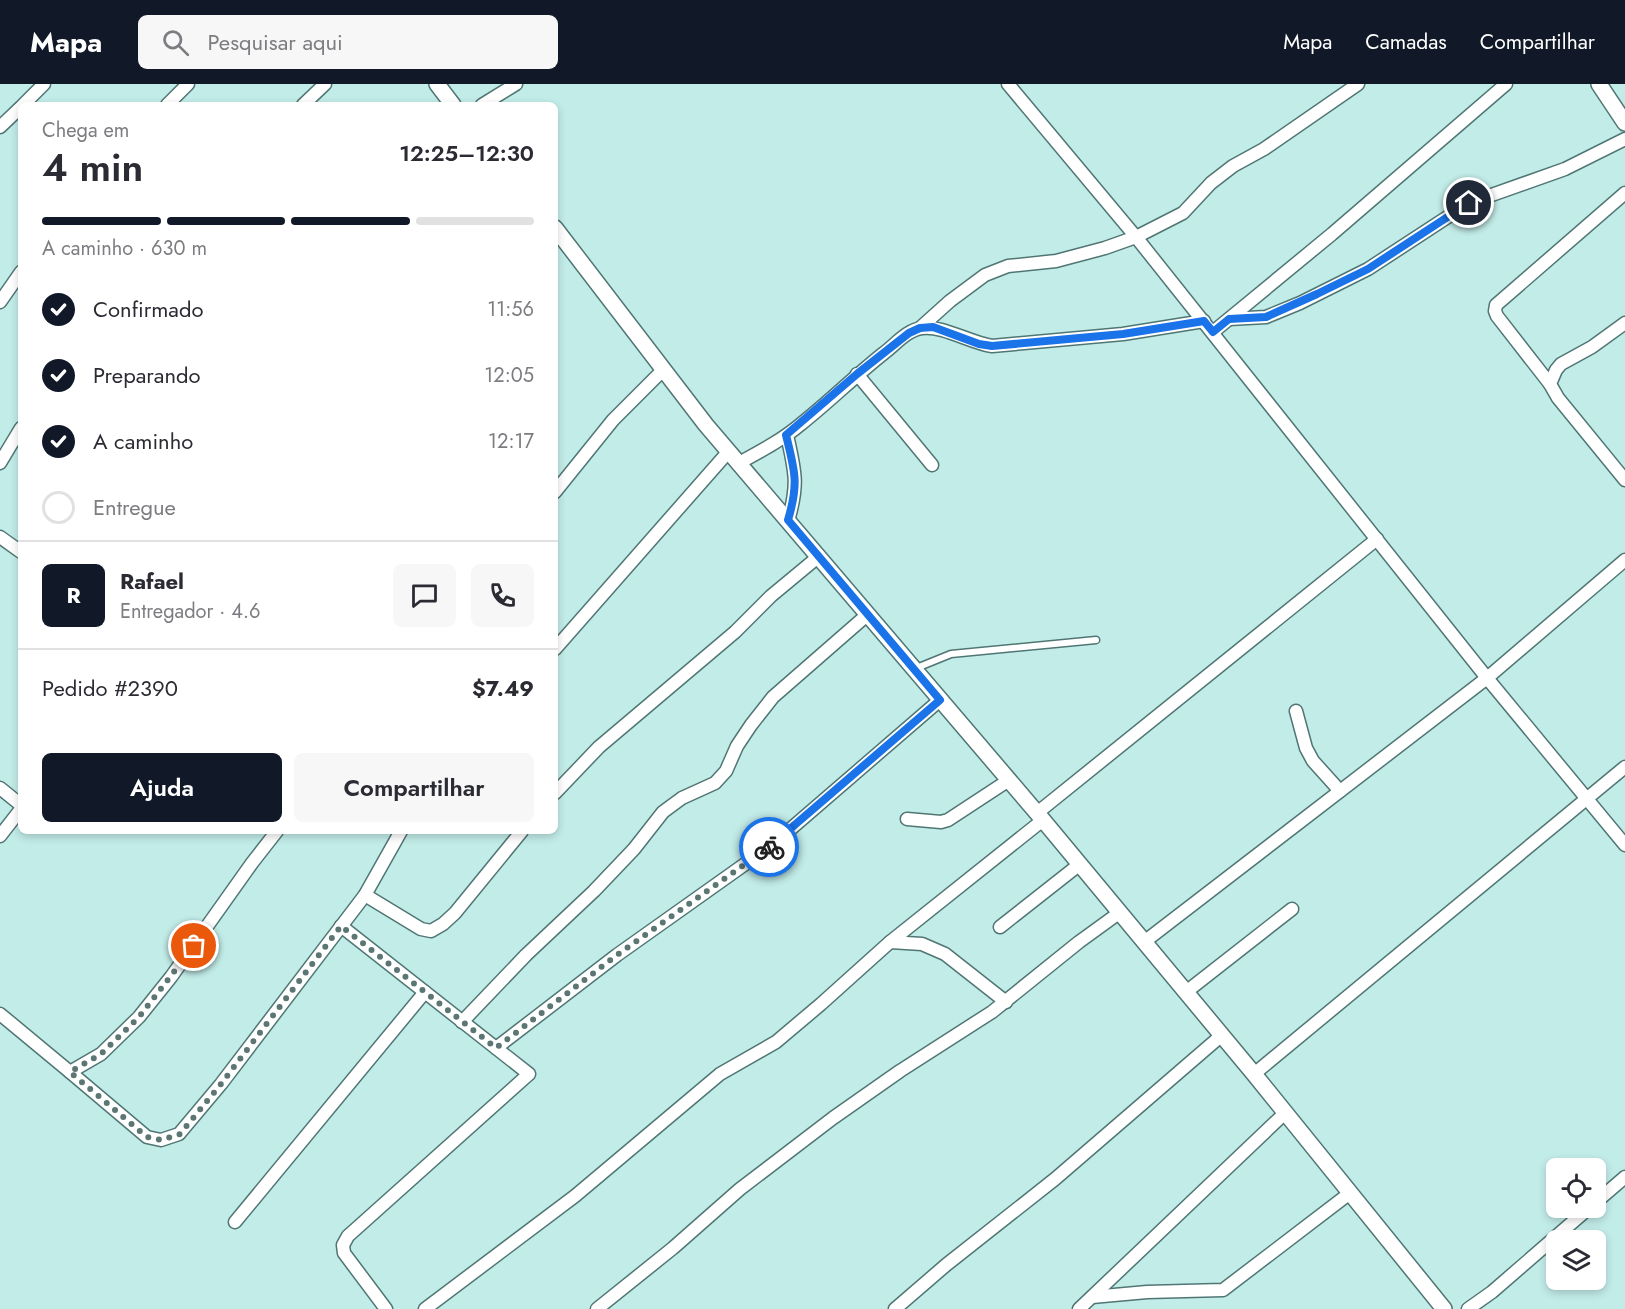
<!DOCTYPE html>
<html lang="pt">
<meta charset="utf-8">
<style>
:root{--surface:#fff;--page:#f7f7f7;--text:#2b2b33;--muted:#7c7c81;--line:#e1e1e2;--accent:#111827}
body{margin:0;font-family:Jost,sans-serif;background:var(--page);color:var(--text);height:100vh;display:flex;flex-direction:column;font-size:22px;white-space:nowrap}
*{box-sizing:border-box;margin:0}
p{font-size:20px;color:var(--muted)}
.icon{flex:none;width:33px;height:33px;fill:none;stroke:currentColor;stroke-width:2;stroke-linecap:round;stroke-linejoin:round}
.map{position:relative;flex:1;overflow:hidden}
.side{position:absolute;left:18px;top:18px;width:540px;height:732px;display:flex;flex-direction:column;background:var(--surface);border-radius:9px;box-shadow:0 3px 9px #0003}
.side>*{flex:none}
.buttons{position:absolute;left:1546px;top:1074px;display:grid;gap:12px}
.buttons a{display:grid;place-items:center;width:60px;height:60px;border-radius:9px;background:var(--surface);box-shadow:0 3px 9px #0003;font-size:30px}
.pin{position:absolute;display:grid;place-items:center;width:51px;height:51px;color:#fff;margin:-26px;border:3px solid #fff;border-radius:50%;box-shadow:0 2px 6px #0007}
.courier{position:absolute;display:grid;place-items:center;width:60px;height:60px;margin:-30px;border:4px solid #1a73e8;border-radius:50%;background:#fff;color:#222;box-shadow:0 2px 8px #0007}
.overview em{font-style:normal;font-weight:600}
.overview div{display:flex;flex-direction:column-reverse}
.overview{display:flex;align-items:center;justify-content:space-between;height:102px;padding:0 24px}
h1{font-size:39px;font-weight:600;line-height:45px}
.bar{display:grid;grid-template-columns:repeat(4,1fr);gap:9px 6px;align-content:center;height:72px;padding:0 24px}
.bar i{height:8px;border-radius:4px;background:var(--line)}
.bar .active{background:var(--accent)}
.bar p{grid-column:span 4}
.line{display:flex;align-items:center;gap:15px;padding:0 24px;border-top:2px solid var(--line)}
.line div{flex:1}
.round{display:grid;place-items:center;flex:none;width:63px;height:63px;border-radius:9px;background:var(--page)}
ol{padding:0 24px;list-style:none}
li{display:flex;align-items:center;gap:18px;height:66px}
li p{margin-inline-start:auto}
li .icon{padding:6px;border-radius:50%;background:var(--accent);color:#fff;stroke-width:4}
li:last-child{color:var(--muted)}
li i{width:33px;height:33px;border:3px solid var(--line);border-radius:50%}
.action{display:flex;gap:12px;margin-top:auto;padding:12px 24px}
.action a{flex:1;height:69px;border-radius:9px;background:var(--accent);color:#fff;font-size:24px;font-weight:600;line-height:69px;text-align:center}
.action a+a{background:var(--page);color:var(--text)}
header{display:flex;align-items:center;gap:36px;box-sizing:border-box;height:84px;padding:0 30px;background:var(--accent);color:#fff}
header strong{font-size:28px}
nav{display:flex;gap:33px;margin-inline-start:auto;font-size:21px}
.search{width:420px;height:54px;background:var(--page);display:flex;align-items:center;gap:15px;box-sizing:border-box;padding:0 21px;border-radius:9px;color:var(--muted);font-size:22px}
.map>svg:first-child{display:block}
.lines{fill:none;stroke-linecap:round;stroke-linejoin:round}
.service-casing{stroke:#507674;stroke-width:9}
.minor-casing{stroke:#507674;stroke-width:15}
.tertiary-casing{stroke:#507674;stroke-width:18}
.service{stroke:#fff;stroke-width:6}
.minor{stroke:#fff;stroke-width:12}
.tertiary{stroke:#fff;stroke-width:15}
.done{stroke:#5c7673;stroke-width:6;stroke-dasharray:0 10.8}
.route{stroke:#1a73e8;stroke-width:8}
</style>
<header>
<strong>Mapa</strong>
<div class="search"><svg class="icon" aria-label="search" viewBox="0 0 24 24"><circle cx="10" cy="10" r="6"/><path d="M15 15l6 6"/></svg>Pesquisar aqui</div>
<nav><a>Mapa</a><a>Camadas</a><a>Compartilhar</a></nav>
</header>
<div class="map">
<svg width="1625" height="1225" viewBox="0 0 1625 1225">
<rect width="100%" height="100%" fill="#c2ece8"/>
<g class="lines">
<defs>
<path id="service" d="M914,585l37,-15 145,-14"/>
<g id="minor">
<path d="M1008,0l128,153 351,441 138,167"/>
<path d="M23,21l21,-21"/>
<path d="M167,21l21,-21"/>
<path d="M303,21l22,-21"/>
<path d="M482,21l34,-21"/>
<path d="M0,43l21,-20"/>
<path d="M0,218l21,-30"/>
<path d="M1229,235l37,-2 34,-14 68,-34 101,-66 96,-34 60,-30"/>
<path d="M1625,239l-33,24 -31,17 -5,6 -6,14 8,14 67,82"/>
<path d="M920,244l30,-27 35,-26 23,-9 48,-5 49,-13 31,-11 47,-24 28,-30 22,-17 31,-17 94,-65"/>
<path d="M1213,248l119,-98 174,-150"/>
<path d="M857,290l75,91"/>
<path d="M1550,300l-53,-68 -2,-5 1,-6 129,-112"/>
<path d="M787,351c8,37 12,48 1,86"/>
<path d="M0,379l21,-35"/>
<path d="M739,379c22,-12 43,-23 62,-39 29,-23 55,-49 83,-71 12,-9 23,-23 38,-25 20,-3 49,15 70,18l131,-12 81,-13"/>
<path d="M555,408l58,-72 51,-51"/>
<path d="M0,453l21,15"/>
<path d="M555,565l174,-198"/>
<path d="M1296,627l10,37 7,13 27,30"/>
<path d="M0,704l21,17"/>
<path d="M555,709l44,-46 136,-115 36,-36 47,-39"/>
<path d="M1037,729l340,-274"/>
<path d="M907,735l34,3 7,-2 61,-40"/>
<path d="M0,752l21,-27"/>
<path d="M365,811l56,34 10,2 12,-7 12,-11 67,-82"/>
<path d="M341,842l188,148 -181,162 -5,9 1,8 42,56"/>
<path d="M1000,843l80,-63"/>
<path d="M890,858l32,2 23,10 61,48"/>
<path d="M1144,858l343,-264 138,-118"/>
<path d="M1186,908l106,-83"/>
<path d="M0,930l70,58 31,-18 38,-37 32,-40 81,-114 25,-32"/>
<path d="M462,938l64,-67 68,-64 40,-42 29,-37 19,-14 33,-15 11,-12 11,-25 14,-21 22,-28 94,-82"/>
<path d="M496,964l121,-93 155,-110 168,-145"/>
<path d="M70,988l77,65 14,3 18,-6 42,-50 144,-189 36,-64"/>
<path d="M1254,990l371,-307"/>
<path d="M1596,1118l29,-25"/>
<path d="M235,1138l190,-230"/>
<path d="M1092,1213l55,-5 76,-2 127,-97"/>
<path d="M425,1225l150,-113 145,-122 56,-32 45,-38 69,-62 153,-122"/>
<path d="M597,1225l76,-61 67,-59 93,-71 67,-47 92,-59 87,-70 40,-29"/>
<path d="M895,1225l51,-44 109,-86 167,-144"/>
<path d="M1079,1225l206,-196"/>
<path d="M1468,1225l24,-17 97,-84"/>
</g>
<g id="tertiary">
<path d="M437,0l16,21"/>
<path d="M1599,0l26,39"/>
<path d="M555,144l151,197 337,395 211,254 190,235"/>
</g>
</defs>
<!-- service casing -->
<use href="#service" class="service-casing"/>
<!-- minor casing -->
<use href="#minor" class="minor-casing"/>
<!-- tertiary casing -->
<use href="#tertiary" class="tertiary-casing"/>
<!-- service -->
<use href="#service" class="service"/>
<!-- minor -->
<use href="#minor" class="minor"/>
<!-- tertiary -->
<use href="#tertiary" class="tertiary"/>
</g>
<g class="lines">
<!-- done -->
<path class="done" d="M194,862l-55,71 -38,37 -31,18 77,65 14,3 19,-6 41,-50 120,-158 155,122 121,-93 152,-108"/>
<!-- route -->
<path class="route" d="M769,763l171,-147 -152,-180c11,-37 7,-48 -2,-85l71,-61 52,-41 11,-5 13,-1 46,17 13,2 131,-12 81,-13 9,11 16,-13 37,-2 51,-23 51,-25 101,-66"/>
</g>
</svg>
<div class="buttons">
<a><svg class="icon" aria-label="locate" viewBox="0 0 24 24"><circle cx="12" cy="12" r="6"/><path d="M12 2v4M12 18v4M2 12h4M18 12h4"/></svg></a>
<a><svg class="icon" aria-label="layers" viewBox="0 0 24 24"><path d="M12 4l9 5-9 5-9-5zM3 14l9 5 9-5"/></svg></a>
</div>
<div class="pin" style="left:194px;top:862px;background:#ea580c"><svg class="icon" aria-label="bag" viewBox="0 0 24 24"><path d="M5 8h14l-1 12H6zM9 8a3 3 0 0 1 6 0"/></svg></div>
<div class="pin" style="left:1469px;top:119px;background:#1f2937"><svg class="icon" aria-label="home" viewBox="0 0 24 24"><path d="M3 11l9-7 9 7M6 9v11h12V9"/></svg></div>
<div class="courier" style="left:769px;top:763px"><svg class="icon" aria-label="bike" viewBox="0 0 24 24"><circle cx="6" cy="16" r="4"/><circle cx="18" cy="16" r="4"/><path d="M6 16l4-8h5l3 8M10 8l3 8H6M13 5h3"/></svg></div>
<section class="side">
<div class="overview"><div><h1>4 min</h1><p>Chega em</p></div><em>12:25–12:30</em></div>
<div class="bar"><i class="active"></i><i class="active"></i><i class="active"></i><i></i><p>A caminho · 630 m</p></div>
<ol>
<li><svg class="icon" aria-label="check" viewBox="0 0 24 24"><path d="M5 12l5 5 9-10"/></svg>Confirmado<p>11:56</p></li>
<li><svg class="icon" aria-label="check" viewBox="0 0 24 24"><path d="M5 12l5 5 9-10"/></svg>Preparando<p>12:05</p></li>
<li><svg class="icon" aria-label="check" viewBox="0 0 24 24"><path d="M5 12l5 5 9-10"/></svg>A caminho<p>12:17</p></li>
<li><i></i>Entregue</li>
</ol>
<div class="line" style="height:108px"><b class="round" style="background:var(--accent);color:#fff">R</b><div><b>Rafael</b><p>Entregador · 4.6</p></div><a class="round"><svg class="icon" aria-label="chat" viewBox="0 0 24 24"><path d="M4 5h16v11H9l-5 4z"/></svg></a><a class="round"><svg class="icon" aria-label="phone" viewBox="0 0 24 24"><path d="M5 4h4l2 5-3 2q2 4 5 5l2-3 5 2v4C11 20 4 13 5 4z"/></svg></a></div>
<div class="line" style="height:78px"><div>Pedido #2390</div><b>$7.49</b></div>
<div class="action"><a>Ajuda</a><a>Compartilhar</a></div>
</section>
</div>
